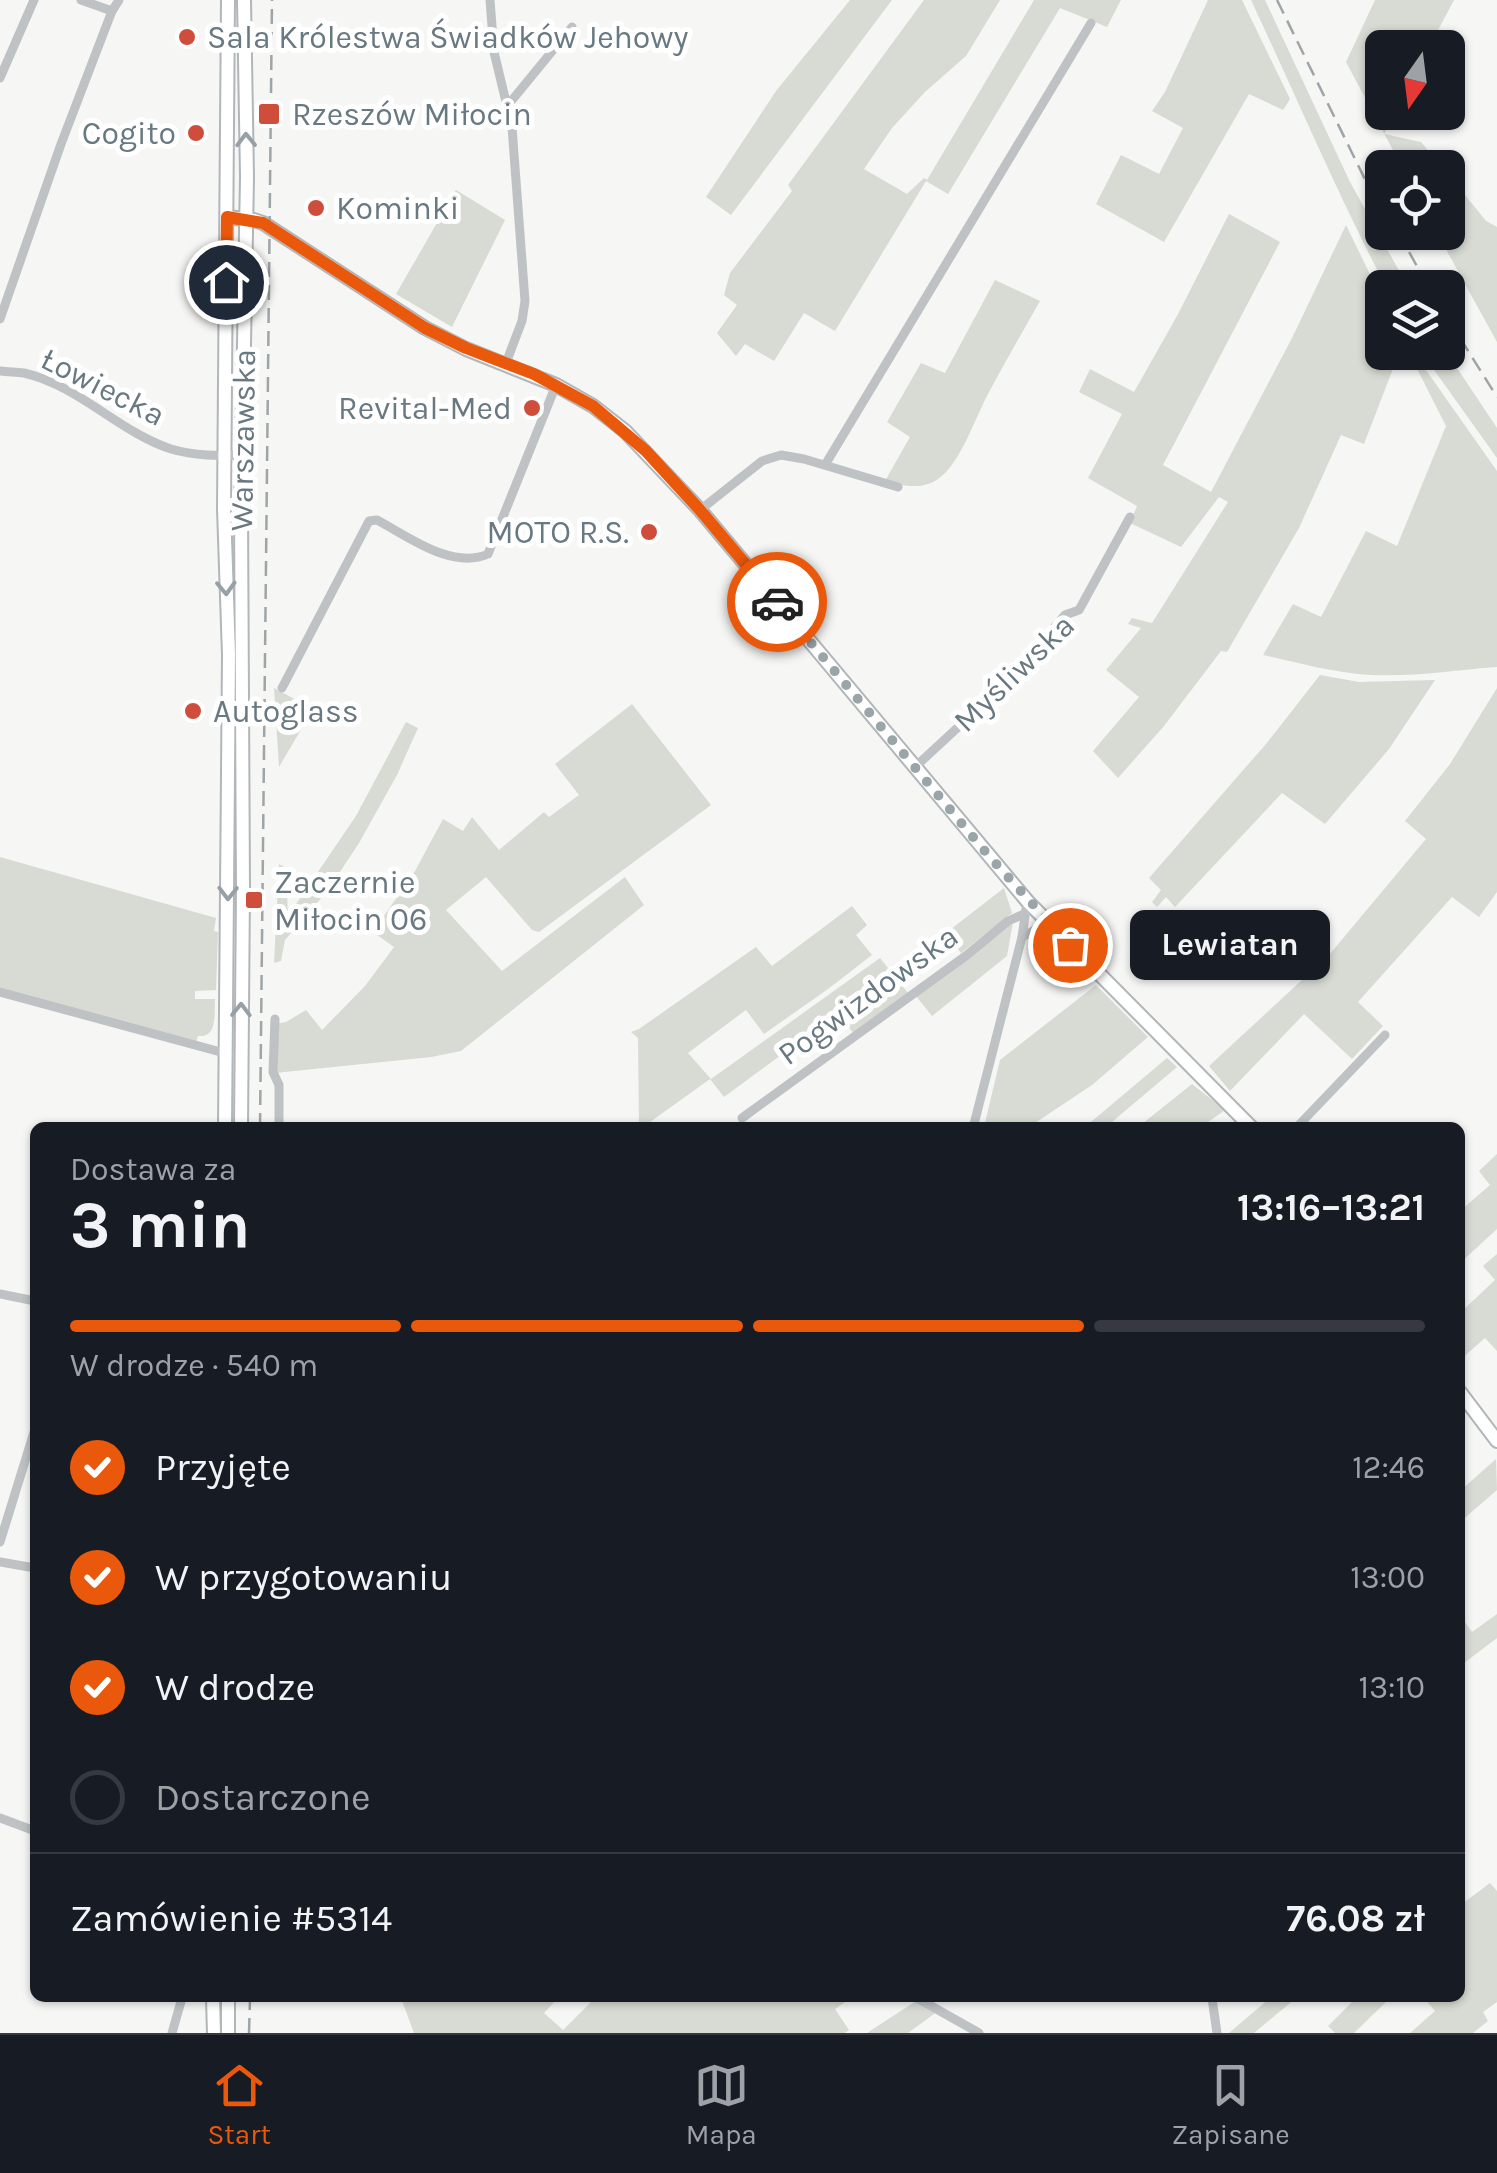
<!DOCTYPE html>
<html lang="pl">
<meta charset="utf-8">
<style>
:root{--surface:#171b24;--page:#20242c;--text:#f1f3f6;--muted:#9ea1a6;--line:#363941;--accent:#ea580c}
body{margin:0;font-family:Karla,sans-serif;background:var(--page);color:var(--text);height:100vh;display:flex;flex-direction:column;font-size:38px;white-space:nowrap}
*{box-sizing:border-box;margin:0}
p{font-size:32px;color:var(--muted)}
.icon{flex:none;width:55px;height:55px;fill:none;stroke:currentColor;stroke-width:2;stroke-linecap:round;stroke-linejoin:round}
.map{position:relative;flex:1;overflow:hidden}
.details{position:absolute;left:30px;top:1122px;width:1435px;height:880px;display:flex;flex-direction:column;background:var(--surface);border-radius:15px;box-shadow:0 2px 8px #0004}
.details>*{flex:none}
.needle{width:65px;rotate:194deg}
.fabs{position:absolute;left:1365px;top:30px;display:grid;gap:20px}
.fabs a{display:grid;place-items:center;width:100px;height:100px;border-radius:15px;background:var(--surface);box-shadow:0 2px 8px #0004;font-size:50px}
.pin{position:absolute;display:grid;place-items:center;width:85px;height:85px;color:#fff;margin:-42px;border:5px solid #fff;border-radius:50%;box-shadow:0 2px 10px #0007}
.courier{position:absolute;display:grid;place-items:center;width:100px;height:100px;margin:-50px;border:8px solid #ea580c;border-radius:50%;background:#fff;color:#222;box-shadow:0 2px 12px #0007}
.bubble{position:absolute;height:70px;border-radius:15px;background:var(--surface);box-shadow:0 2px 8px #0004;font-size:32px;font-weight:700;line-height:70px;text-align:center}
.head em{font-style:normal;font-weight:700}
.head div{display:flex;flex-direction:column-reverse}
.head{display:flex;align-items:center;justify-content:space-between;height:170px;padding:0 40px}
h1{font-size:65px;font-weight:700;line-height:75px}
.bar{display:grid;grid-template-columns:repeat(4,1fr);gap:15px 10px;align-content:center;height:120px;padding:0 40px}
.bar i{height:12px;border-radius:8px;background:var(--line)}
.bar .active{background:var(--accent)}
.bar p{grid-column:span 4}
.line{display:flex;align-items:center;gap:25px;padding:0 40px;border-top:2px solid var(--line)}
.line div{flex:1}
ol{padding:0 40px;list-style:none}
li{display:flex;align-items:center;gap:30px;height:110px}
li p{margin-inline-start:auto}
li .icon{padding:10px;border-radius:50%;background:var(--accent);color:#fff;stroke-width:4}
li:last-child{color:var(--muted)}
li i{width:55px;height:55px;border:5px solid var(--line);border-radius:50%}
.tab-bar{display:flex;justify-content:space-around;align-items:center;height:140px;border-top:2px solid var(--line);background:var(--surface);font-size:28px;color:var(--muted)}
.tab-bar a{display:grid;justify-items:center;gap:5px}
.tab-bar .active{color:var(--accent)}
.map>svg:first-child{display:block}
.green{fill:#d7dbd3}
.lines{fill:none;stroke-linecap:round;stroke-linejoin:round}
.secondary-casing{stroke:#b1b6b9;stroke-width:16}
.street{stroke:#bec2c5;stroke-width:9}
.secondary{stroke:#fff;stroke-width:12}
.rail{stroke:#9ea5a9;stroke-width:2.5;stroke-dasharray:15 8;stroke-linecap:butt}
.oneway{stroke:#96a1a7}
.done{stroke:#9aa5a9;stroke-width:10;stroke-dasharray:0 18}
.route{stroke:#ea580c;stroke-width:12}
.poi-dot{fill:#cf4d3b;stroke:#fff;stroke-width:4}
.labels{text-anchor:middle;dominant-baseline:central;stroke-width:10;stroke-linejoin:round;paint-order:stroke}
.poi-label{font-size:32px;fill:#697981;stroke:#fff;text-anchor:start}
.street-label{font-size:32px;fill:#697981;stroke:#fff}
</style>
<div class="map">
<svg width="1497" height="2033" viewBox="0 0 1497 2033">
<rect width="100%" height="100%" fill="#f6f6f4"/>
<!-- green -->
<g class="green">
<path d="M850,0h42l-161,215 -25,-18 70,-106z"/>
<path d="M924,0h76l-34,56 -41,36 -33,36 -28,41 43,25 17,-16 3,2 107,-180h87l-14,27 -47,-19 -112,186 -22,-13 -91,150 -31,-18 -30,48 -29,-17 -9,12 -19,-23 20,-28 -13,-10 6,-22 62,-82 -4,-6z"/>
<path d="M1208,0h34l48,99 -7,11 -34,-16 -85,148 -68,-38 25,-49 38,19 24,-46 -31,-17 13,-19z"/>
<path d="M1251,0h14l85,182 58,105h-22c-49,-94 -90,-191 -135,-287z"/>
<path d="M1375,0h79l-25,47 -47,1v64l13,1 -11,21 37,8 21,25h-40l-56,-105z"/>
<path d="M1448,174l38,47 11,6v115l-60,-109 11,-1z"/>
<path d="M456,190l49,30 -53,107 -56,-33z"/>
<path d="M1229,214l51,28 -117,223 48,27 82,-156 53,-111 36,74v53l17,1 -35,91 -23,-9 -42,93 -72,124 -6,-1 -57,75 -46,52 -25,-27 46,-54 -33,-27 35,-42 -13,-4 4,-6 20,5 76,-121 -9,-5 -38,50 -51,-24 7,-17 -49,-28 34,-64 -43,-22 11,-23 44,23 43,-76z"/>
<path d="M995,280l45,21c-18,32 -37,64 -54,97 -12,23 -26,66 -48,81 -15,11 -37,7 -53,2l25,-44 -23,-15 34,-59 24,10z"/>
<path d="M1409,353h5l83,118v196c-42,3 -83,10 -126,8 -37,-2 -72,-12 -108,-20l30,-51 28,13 45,-86 31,15 49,-120z"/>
<path d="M1422,353h25l50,75v30z"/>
<path d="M1320,675l39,7 76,-2 -46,69 -64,75 -43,-31 -107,114 -9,-10 -9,10 -5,-5 9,-12 -12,-12 117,-134z"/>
<path d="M274,688l39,21 -34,58z"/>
<path d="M1497,688v204l-18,25 -27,-20 -94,105 25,24 -31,33 -48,-45 -74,77 -21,-25 120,-111 97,-116 -21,-18 45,-57z"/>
<path d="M632,704l79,101 -172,127 -7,-2 -46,-53 -40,33 56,61 123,-94 19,28 -183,146 -30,6 -156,16 4,-50 7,-1 20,-12 16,20 43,-44 29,-39 -21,-15 42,-61 28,-52 20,12 9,-14 27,33 45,-38 5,5 30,-22 -24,-31z"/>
<path d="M406,722l12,6 -21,47 -38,68 -31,47 -43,50 -4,21 -7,2 5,-99 7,4 2,48 68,-100z"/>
<path d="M0,857l216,61 -2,13 4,1 -2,58 -21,1v8h20c-1,15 3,39 -17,37l-2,6 -196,-53z"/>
<path d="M1004,888l8,25 -51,40 -15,-20z"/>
<path d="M852,906l15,19 -11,10 16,20 -44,34 -64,45 -18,-24 -58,43 23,26 169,-121 28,35 -54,41 -16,-21 -114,84 -14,-18 -67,48h-4l-1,-89 -7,-6 8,-3 117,-82 16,19z"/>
<path d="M1013,922l-6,34 -75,60 -16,-20z"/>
<path d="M1096,985l52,52 -56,48 -63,42h-45l16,-67z"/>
<path d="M1167,1058l10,9 -71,60h-21z"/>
<path d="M1192,1084l33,26 -24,17 -64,1z"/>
<path d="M1497,1154v75l-37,34v-52l30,-26 -11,-14z"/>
<path d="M1497,1254v97l-12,-13 -25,22v-47l35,-33 -12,-14z"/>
<path d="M1496,1459l1,31 -37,32v-31z"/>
<path d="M1497,1614v24l-37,28v-46l2,-2 10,14z"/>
<path d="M1490,1883l7,8v111l-14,10 5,9 -15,12h-63l25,-22 -11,-13h36v-96l2,2z"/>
<path d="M401,1998h157l-14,15 19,17 32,-32h256l-16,11 14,21 -4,3h-431z"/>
<path d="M1270,1998h26l-42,35h-25z"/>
<path d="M1356,1998h34l-36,35h-19l-7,-7z"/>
<path d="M916,2001l22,10 -30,22h-41z"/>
</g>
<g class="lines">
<defs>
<g id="secondary">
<path d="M227,217l27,3 9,3 162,105 41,21 90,36 37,21 32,25 75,79 328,392 224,226"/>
<path d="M225,1128l4,-473 -5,-146 4,-509"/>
<path d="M241,1128l2,-238 -2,-378 6,-335 -3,-177"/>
<path d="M1460,1392l37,49"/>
<path d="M213,1998l1,35"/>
<path d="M228,1998v35"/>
</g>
</defs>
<!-- secondary casing -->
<use href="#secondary" class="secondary-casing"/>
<!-- street -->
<g class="street">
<path d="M81,0l31,11"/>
<path d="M490,0l4,52 18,75 13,174 -3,20 -16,42"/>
<path d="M0,78l34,-78"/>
<path d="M508,105l64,-78"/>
<path d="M0,319l61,-175 51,-133 7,-11"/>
<path d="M0,371c8,1 16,1 24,2 54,12 95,59 147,76 24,7 47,7 71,6"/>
<path d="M825,465l266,-442"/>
<path d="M700,510l62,-49 19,-6 23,4 94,28"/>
<path d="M282,688l87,-167 8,-1c32,17 75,50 111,34l68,-169"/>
<path d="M915,767l92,-85 58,-67 14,-5 51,-93"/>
<path d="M1022,937l26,-14"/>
<path d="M0,992l228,62"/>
<path d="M275,1019l-2,53 6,13v43"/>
<path d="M742,1118l225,-163 41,-34 16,-7"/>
<path d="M973,1128l49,-191 4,-28"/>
<path d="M1296,1128l89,-93"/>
<path d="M0,1294l35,7"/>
<path d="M0,1542l35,-113"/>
<path d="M0,1562l35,6"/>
<path d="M0,1818l35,13"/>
<path d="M917,1998l62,35"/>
<path d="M1212,1998l5,35"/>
<path d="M172,2033l10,-35"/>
</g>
<!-- secondary -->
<use href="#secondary" class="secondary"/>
<!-- rail -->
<g class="rail">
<path d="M1277,0l105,214"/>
<path d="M1398,232l31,56"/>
<path d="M1448,319l49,78"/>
<path d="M260,1128l12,-1128"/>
<path d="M249,2033l1,-35"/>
</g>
</g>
<!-- one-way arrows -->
<defs><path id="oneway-chevron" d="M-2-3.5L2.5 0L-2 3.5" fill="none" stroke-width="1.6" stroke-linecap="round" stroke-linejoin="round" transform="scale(2.5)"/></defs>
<g class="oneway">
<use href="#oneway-chevron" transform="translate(246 140) rotate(-91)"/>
<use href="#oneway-chevron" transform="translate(226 588) rotate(88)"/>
<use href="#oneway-chevron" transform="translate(228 893) rotate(91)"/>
<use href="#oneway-chevron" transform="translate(241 1010) rotate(-89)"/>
</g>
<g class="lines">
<!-- done -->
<path class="done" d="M777,602l211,253 82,90"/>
<!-- route -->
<path class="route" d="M226,282l1,-65 36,6 162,105 41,20 68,26 59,32 53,45 54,59 77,92"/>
</g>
<!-- markers -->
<g class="poi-dot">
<circle cx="187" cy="37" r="10"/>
<rect x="257" y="102" width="24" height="24" rx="5"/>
<circle cx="196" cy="133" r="10"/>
<circle cx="316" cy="208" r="10"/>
<circle cx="532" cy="408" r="10"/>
<circle cx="649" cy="532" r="10"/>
<circle cx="193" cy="711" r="10"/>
<rect x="244" y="890" width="20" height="20" rx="5"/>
</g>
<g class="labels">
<!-- poi labels -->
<g class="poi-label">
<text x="207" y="37">Sala Królestwa Świadków Jehowy</text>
<text x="292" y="114">Rzeszów Miłocin</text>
<text x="176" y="133" text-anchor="end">Cogito</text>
<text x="336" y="208">Kominki</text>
<text x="512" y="408" text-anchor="end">Revital-Med</text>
<text x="629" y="532" text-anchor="end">MOTO R.S.</text>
<text x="213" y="711">Autoglass</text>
<text x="274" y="882">Zaczernie<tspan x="274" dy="37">Miłocin 06</tspan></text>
</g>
<!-- street labels -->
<g class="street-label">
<text transform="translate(103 387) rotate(27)">Łowiecka</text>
<text transform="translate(243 440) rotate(-89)">Warszawska</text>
<text transform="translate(1014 673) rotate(-44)">Myśliwska</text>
<text transform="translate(868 995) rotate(-36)">Pogwizdowska</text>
</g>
</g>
</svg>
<div class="fabs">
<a><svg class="needle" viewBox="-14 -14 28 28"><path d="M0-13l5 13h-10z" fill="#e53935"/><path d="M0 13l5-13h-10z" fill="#9ea1a6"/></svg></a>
<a><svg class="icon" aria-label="locate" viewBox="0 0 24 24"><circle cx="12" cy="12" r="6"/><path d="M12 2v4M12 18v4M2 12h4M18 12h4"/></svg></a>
<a><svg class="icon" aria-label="layers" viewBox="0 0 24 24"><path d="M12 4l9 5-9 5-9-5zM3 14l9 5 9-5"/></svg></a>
</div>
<div class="pin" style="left:1070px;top:945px;background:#ea580c"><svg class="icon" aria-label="bag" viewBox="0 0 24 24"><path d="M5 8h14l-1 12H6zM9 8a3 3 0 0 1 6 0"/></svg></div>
<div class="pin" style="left:226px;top:282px;background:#1f2937"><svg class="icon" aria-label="home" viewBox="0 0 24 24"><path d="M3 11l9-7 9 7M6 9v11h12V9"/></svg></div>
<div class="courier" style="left:777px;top:602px"><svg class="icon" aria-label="car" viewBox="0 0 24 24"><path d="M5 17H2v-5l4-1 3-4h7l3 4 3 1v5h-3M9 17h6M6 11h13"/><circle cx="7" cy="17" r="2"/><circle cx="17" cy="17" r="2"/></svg></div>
<div class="bubble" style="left:1130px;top:910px;width:200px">Lewiatan</div>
<section class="details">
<div class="head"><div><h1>3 min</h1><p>Dostawa za</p></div><em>13:16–13:21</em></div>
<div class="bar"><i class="active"></i><i class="active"></i><i class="active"></i><i></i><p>W drodze · 540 m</p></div>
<ol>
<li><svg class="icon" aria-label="check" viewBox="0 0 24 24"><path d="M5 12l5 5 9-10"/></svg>Przyjęte<p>12:46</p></li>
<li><svg class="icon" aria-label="check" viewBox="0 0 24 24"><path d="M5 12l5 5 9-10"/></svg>W przygotowaniu<p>13:00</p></li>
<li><svg class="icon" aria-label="check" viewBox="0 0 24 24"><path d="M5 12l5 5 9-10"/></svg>W drodze<p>13:10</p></li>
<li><i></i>Dostarczone</li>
</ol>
<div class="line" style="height:130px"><div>Zamówienie #5314</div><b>76.08 zł</b></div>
</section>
</div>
<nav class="tab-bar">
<a class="active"><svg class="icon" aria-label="home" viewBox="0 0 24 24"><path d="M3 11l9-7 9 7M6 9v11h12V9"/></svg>Start</a>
<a><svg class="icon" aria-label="map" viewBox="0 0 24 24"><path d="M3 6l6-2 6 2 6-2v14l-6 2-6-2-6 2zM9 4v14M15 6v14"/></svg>Mapa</a>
<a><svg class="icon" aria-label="saved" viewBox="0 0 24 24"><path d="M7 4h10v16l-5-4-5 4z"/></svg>Zapisane</a>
</nav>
